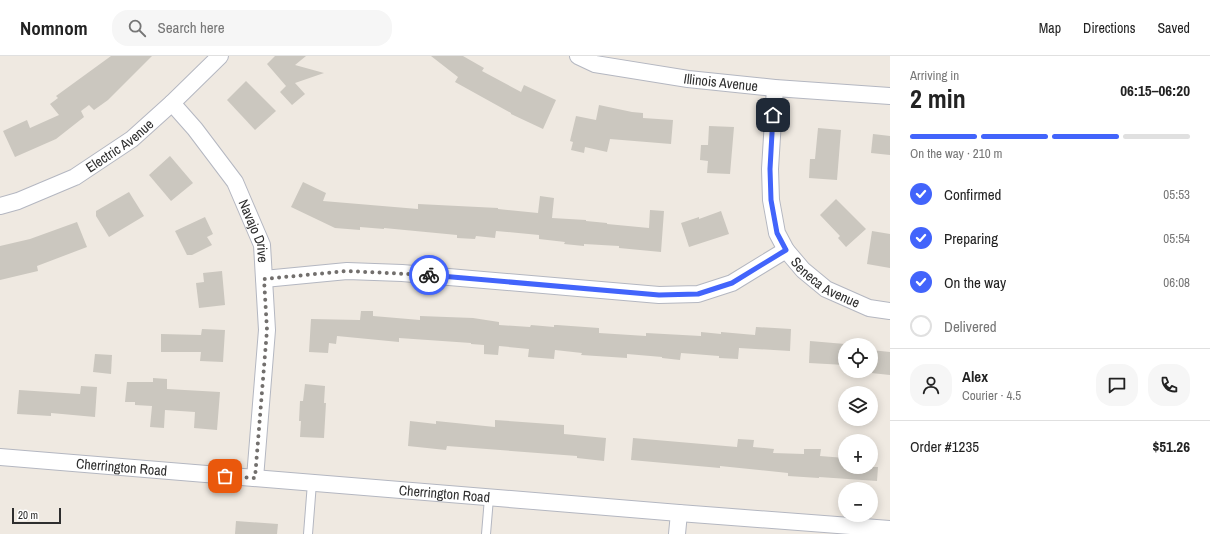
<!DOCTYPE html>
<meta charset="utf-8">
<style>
:root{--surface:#fff;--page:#f6f6f6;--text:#222;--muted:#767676;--line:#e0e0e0;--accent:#4264fb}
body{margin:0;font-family:"Archivo Narrow",sans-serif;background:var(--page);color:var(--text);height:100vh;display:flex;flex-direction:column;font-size:15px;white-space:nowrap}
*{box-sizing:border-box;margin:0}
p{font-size:13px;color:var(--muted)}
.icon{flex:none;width:22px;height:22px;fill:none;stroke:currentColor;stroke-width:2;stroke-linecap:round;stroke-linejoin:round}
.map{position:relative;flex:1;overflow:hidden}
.sheet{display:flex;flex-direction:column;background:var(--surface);width:320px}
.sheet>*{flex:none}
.fabs{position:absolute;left:838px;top:282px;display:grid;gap:8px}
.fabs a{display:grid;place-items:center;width:40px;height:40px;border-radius:50%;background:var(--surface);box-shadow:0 2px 10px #0003;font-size:20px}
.scale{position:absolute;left:12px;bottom:10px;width:49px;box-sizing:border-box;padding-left:4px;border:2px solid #2e2e2e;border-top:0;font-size:11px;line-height:14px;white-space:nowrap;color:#2e2e2e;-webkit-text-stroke:3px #fff;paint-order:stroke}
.pin{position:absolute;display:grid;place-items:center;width:34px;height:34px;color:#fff;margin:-17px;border-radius:8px;box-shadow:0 2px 6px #0006}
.courier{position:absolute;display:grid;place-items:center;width:40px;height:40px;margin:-20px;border:3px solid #4264fb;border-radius:50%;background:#fff;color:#222;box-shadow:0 1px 5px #0007}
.overview em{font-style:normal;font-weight:700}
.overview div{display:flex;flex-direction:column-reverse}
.overview{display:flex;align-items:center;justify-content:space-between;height:68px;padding:0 20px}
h1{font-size:26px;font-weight:700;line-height:30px}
.bar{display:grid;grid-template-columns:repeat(4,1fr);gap:6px 4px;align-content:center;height:48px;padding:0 20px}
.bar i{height:5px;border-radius:3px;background:var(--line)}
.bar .current{background:var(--accent)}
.bar p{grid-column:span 4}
.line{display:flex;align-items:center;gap:10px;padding:0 20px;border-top:1px solid var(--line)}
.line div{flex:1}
.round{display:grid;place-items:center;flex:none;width:42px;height:42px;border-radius:16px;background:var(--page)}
ol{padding:0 20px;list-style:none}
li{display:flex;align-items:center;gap:12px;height:44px}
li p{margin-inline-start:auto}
li .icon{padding:4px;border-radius:50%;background:var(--accent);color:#fff;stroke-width:4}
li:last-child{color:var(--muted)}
li i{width:22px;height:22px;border:2px solid var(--line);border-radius:50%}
header{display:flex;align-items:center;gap:24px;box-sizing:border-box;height:56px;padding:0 20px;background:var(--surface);border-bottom:1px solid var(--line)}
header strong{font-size:19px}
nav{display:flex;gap:22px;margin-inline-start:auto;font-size:14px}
.search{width:280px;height:36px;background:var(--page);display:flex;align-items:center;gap:10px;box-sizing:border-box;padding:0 14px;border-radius:16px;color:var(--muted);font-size:15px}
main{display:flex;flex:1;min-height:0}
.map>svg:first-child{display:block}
.building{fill:#cbc7bf}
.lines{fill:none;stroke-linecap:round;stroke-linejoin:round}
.service-casing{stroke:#b4b7c1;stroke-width:10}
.minor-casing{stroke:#b4b7c1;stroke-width:18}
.service{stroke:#fff;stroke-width:8}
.minor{stroke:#fff;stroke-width:16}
.done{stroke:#726f6d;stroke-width:4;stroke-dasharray:0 7.2}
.route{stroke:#4264fb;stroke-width:5}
.labels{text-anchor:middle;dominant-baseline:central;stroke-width:3.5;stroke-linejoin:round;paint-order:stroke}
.street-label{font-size:14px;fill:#2e2e2e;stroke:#fff}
</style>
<header>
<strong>Nomnom</strong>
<div class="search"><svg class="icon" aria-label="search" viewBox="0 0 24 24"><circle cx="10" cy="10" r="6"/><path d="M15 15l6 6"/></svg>Search here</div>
<nav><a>Map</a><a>Directions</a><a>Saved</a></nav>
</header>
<main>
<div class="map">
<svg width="890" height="478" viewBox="0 0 890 478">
<rect width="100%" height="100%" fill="#efe9e1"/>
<!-- building -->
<g class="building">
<path d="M111,0h41l-44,44 -14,10 -5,-5 -8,6 3,6 -28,22 -41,18 -12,-26 24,-11 3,8 29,-13 -9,-11 8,-6 -2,-2z"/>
<path d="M275,0h31l-11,9 29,8 -29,10 10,11 -13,11 -12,-13 6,-6 -19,-22z"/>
<path d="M431,0h32l21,12 -2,3 39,21 3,-7 32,15 -13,29 -32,-15v-1l-56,-31 3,-5z"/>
<path d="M246,25l30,30 -21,19 -28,-30z"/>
<path d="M599,49l33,7 11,1v5l30,2 -2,24 -61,-5 -3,13 -22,-5 -1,6 -13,-3 2,-8 -3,-1 6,-25 20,4z"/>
<path d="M709,70l25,1 -4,47 -23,-1 1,-12 -8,-1 1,-15h7z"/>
<path d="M818,72l23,2 -4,50 -28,-2 1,-19h5z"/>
<path d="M873,78l17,2v19l-19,-2z"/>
<path d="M170,100l23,27 -22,18 -22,-26z"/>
<path d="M303,126l23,11 -3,8 95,8v-5l80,4v1l40,4 2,-17 14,2 -2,20 34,2v1l21,2v1l42,4 1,-18 14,1 -3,41 -42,-4v-2l-35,-2v2l-20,-2 1,-2 -26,-3v-4l-43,-4 -1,7 -19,-2 -1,3 -18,-1v-3l-73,-7v1l-24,-2v3l-25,-2 -44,-21z"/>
<path d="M129,136l15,24 -35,21 -13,-21v-5z"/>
<path d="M836,143l30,30 -20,18 -8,-9 2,-2 -20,-21z"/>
<path d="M721,155l8,23 -40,13 -8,-24 18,-6v2z"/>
<path d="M205,161l8,17 -6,3 5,8 -20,10h-5l-12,-24z"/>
<path d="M77,166l10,25 -50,19 1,5 -38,9v-34l30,-7z"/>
<path d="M872,175l18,3v34l-23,-4z"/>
<path d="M222,215l3,34 -26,3 -3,-25 8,-1 -1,-9z"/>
<path d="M361,255h12v5l47,4v-4l53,2 26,4v3l31,2 1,-2 23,2v-2h3l42,3v5l47,3v-3l55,3v-4l20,2v-2l34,3 1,-8 35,2 -1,22 -51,-3 -1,11 -19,-1v-2l-38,-3 -1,7 -18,-2v-1l-35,-3v4l-46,-3 1,-2 -27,-3 -1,9 -26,-2 1,-8 -30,-3 -1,9 -14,-1v-9l-13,-1v-1l-72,-5v4l-62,-6 -1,8 -7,-1 -1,10 -19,-1 2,-33 49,1z"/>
<path d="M202,273l23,1 -2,32 -23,-1 1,-9h-40v-18l40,1z"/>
<path d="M810,285l35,3v21l-36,-2z"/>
<path d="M871,294l19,2v23l-19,-2z"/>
<path d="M95,298l17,1 -1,19 -18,-2z"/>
<path d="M153,322l14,1v10l53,3 -3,38 -23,-2 1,-16 -30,-2 -1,18 -14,-1 2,-21 -17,-1v-3h-10l2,-20h26z"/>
<path d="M305,328l20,2 -1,17h2l-2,35 -24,-1 1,-16h-2l1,-20h3z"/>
<path d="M81,330l16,1 -2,30 -44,-4v3l-34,-2 2,-24 61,4z"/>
<path d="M495,364l69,5v9l42,4 -2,23 -27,-3v-2l-130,-10 -1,4 -38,-4 2,-25 26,3v-3l59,6z"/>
<path d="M633,382l104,9 1,-8 16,1 -1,7 21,2 -1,4 31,1v-5h17l-1,7 25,2v9h33l-1,14 -58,-4v1l-31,-2v-3l-68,-7v2l-89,-8z"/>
<path d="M236,465l42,3 -1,10h-42z"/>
</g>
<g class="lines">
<defs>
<g id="service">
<path d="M308,478l4,-51"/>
<path d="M486,478l3,-36"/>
</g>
<g id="minor">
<path id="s1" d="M578,0l17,8 93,15 87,9 115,8"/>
<path id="s2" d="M775,32l-5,81 1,31 6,33 9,17 17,20 23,19 43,19 21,3"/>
<path id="s3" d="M172,47l23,26 40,53 27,63 5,85 -12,148"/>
<path id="s4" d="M0,150l18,-5 57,-24 57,-38 40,-36 48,-47"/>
<path d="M264,223l83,-8 55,2 257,22 39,-1 34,-11 54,-33"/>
<path id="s5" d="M0,401l679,56 211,16"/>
<path d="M677,478l2,-21"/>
</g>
</defs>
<!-- service casing -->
<use href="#service" class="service-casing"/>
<!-- minor casing -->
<use href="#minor" class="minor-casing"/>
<!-- service -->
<use href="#service" class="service"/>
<!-- minor -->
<use href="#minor" class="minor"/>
</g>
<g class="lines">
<!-- done -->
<path class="done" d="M225,420l30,2 12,-148 -3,-51 83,-8 82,4"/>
<!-- route -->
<path class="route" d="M429,219l230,20 39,-1 34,-11 54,-33 -9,-17 -6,-33 -1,-31 3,-54"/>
</g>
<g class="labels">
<!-- street labels -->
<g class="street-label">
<text stroke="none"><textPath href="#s1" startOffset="146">Illinois Avenue</textPath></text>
<text stroke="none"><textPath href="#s4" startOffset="135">Electric Avenue</textPath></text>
<text stroke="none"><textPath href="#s3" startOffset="154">Navajo Drive</textPath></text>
<text stroke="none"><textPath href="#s2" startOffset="217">Seneca Avenue</textPath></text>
<text stroke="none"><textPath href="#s5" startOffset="122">Cherrington Road</textPath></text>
<text stroke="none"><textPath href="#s5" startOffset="446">Cherrington Road</textPath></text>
</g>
</g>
</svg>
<div class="fabs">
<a><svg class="icon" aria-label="locate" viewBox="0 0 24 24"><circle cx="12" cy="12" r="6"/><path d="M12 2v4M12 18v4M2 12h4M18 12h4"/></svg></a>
<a><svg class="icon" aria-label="layers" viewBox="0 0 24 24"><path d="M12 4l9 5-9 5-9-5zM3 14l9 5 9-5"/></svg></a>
<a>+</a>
<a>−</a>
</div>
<div class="scale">20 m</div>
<div class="pin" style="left:225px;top:420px;background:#ea580c"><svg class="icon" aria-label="bag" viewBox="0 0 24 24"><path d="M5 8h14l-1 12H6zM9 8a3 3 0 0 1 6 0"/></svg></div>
<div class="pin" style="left:773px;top:59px;background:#1f2937"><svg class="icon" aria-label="home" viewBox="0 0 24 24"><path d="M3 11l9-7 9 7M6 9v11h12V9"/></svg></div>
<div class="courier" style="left:429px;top:219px"><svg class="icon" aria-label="bike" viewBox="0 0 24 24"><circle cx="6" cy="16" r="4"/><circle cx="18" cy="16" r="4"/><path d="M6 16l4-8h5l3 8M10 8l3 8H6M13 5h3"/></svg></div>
</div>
<section class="sheet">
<div class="overview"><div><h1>2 min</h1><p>Arriving in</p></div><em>06:15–06:20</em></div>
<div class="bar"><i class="current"></i><i class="current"></i><i class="current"></i><i></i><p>On the way · 210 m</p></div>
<ol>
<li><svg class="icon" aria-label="check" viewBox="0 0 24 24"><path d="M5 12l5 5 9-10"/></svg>Confirmed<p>05:53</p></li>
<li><svg class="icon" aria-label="check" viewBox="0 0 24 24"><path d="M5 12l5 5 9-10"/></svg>Preparing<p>05:54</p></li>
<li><svg class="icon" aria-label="check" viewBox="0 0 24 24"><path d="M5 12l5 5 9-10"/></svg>On the way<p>06:08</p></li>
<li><i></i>Delivered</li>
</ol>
<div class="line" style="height:72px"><a class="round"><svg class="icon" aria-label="person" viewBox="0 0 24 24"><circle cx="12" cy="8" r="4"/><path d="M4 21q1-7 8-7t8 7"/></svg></a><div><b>Alex</b><p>Courier · 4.5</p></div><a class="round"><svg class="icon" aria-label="chat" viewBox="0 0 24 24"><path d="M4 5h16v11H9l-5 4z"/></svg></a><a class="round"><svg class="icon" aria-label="phone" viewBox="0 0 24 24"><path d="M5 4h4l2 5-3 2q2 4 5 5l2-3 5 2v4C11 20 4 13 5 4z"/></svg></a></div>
<div class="line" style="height:52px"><div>Order #1235</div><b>$51.26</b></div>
</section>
</main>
